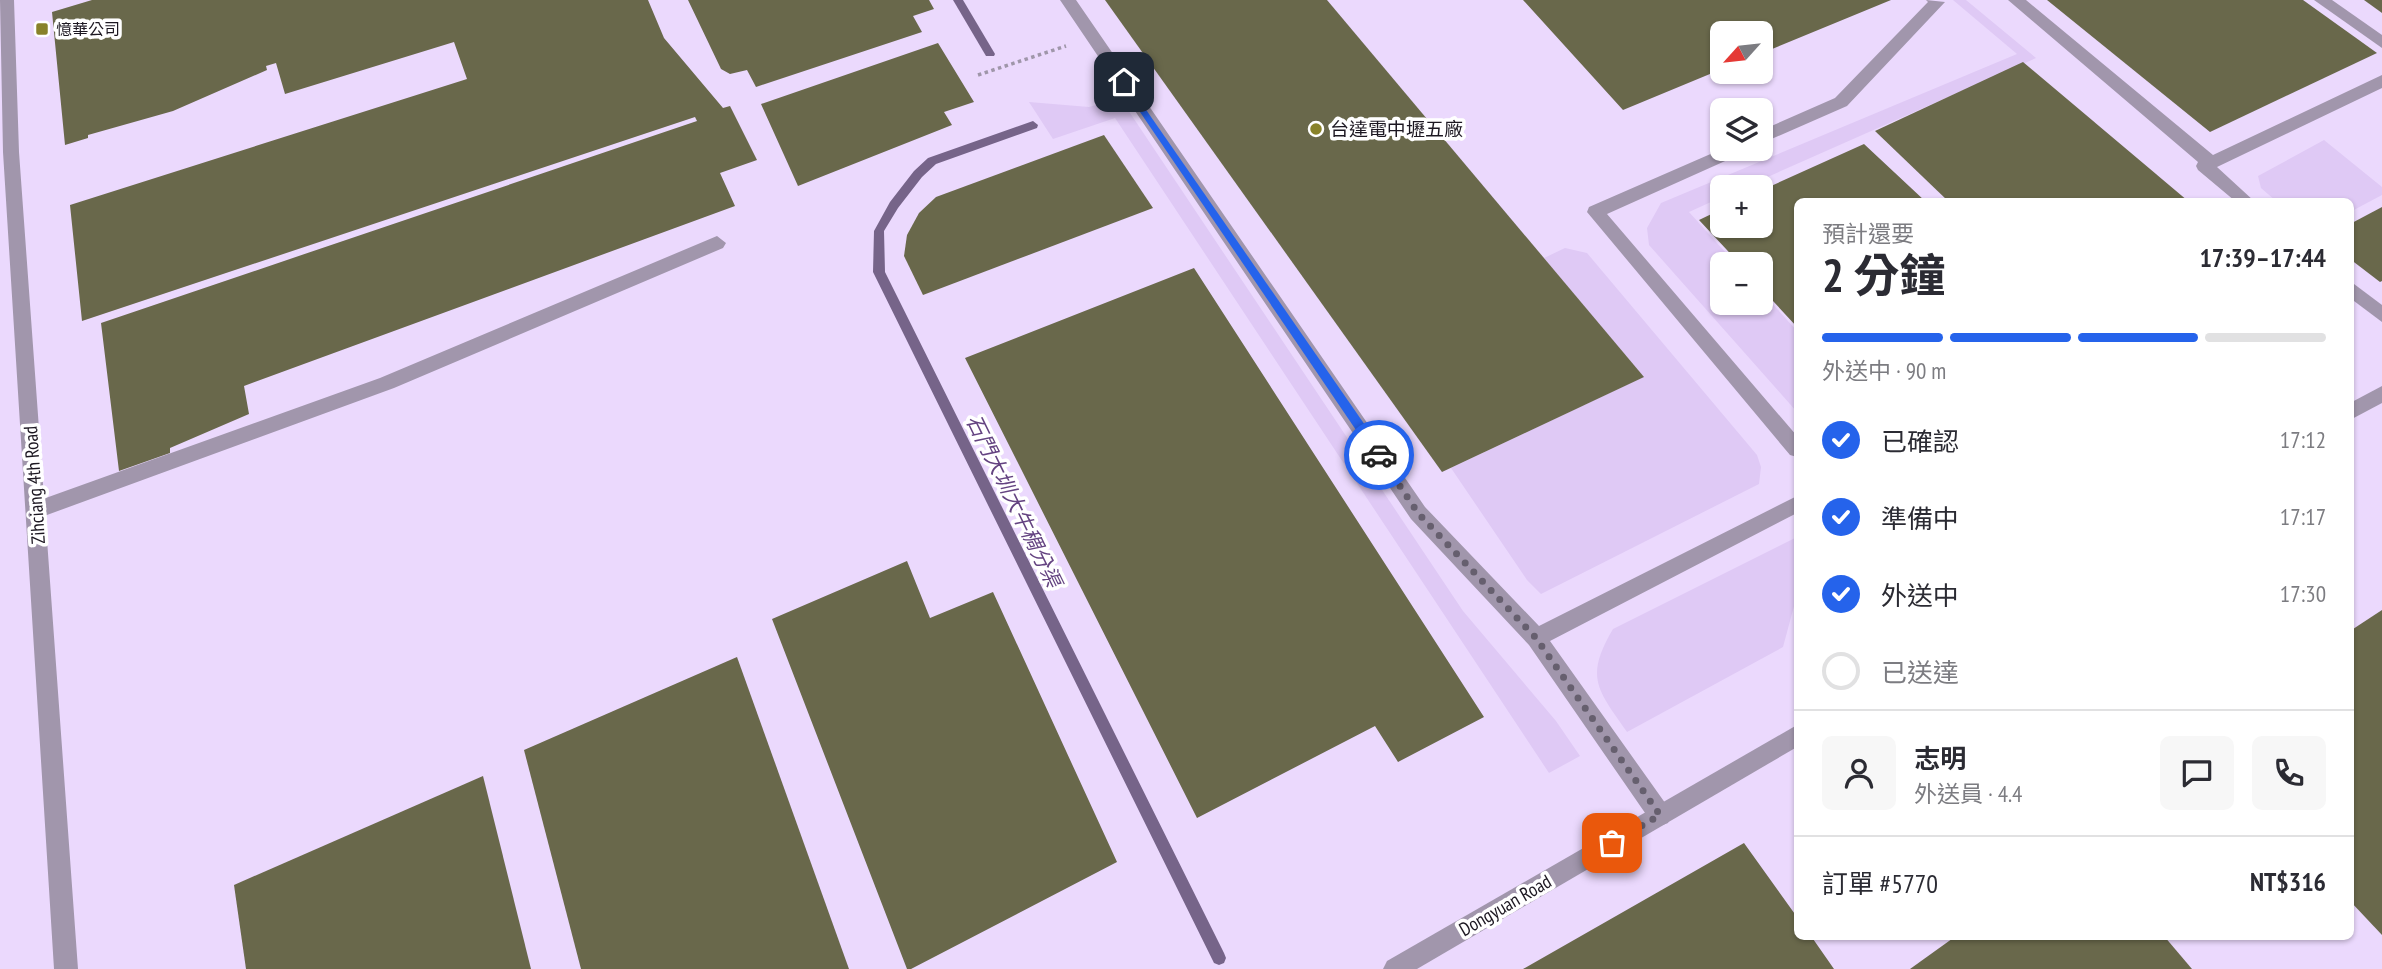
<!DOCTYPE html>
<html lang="zh-TW">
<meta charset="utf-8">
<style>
:root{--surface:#fff;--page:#f7f7f7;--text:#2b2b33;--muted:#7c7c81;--line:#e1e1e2;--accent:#2563eb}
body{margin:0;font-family:"PT Sans Narrow","Noto Sans TC",sans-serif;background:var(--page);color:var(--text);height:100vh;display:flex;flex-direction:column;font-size:26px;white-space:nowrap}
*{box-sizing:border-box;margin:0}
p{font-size:23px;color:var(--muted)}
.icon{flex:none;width:38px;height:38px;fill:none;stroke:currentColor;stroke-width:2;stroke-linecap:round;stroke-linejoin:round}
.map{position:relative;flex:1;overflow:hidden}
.sheet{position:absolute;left:1794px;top:198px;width:560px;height:742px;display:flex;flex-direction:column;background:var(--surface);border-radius:10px;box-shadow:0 2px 5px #0004}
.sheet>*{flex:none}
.needle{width:46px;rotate:243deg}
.fabs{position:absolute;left:1710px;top:21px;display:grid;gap:14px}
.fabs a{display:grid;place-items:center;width:63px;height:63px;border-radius:10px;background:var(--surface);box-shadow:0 2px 5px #0004;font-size:35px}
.pin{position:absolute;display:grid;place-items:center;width:60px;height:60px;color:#fff;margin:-30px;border-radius:14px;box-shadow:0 4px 10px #0006}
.courier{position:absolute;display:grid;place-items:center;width:70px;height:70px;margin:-35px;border:5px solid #2563eb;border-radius:50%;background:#fff;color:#222;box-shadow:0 2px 9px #0007}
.overview em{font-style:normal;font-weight:700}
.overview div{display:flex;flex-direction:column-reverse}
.overview{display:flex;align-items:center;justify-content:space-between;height:119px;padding:0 28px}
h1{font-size:46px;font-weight:700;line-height:52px}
.bar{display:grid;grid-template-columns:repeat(4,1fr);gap:10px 7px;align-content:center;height:84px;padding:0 28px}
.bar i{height:9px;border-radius:5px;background:var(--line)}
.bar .selected{background:var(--accent)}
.bar p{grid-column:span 4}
.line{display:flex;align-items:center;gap:18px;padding:0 28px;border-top:2px solid var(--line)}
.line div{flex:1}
.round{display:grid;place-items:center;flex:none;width:74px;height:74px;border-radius:10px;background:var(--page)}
ol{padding:0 28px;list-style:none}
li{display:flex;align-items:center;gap:21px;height:77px}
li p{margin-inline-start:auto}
li .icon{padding:7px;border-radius:50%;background:var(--accent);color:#fff;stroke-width:4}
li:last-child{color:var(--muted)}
li i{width:38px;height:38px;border:4px solid var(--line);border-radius:50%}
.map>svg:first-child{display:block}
.built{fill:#ebd9fd;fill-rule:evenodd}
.green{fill:#dfc9f5}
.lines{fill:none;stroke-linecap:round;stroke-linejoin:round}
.stream{fill:#766489;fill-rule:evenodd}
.building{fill:#69684b}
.path{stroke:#9f96a9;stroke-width:3.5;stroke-dasharray:3.5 3.5;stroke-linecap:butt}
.service{fill:#a196ac;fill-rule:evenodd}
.minor{fill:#a196ac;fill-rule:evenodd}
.route{fill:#2563eb}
.done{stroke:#665f6e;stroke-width:7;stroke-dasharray:0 12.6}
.poi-dot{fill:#88822a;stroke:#fff;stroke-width:2.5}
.labels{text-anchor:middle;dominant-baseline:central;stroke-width:7;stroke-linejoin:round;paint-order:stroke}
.far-poi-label{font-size:16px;fill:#1c1721;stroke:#fff;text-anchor:start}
.poi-label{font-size:19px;fill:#1c1721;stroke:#fff;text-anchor:start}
.street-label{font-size:19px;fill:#1c1721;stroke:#fff}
.water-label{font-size:21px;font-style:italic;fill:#644381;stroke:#fff}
</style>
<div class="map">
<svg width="2382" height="969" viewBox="0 0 2382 969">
<rect width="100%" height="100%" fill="#f0e5fd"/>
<!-- built -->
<path class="built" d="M0,0h2382v969h-2382zM1722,33h38v39h-38zM1722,110h38v39h-38zM1722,187h38v39h-38zM1797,201h553v735h-553zM1722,264h38v39h-38z"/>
<!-- green -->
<g class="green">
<path d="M1953,0h13l70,58 -291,129h-23v10l-33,15 47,52h-14v39h38l1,-12 36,40v81l-148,-167 -2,-17 14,-25 356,-149z"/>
<path d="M1120,98l343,513 93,110 24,35 -31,17 -434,-655 -62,21 -24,-37 60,5z"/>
<path d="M2324,140l58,47v8l-32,17v-11h-74l-15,-13 -3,-12z"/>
<path d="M1565,248l22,5 170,202 4,12 -2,17 -218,110 -14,-14 -76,-112 192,-91 -99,-119z"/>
<path d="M1797,537v58l-14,52 -156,85c-29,-42 -43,-54 -14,-103z"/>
</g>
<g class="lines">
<!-- stream -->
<g class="stream">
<path d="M953,0h10l32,54 -1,2h-8z"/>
<path d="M1033,121l5,4 -1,3 -101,36 -14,13 -24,31 -14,23 1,41 339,681 2,5 -2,5 -5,2 -5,-2 -341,-691 1,-41 16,-29 24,-31 14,-13z"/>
</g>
</g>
<!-- building -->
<g class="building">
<path d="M92,0h556l16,38 59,70 7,-2 27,54 -37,13 15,33 -491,180 5,28 -79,34v5l-51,18 -18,-148 596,-202 -2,-4 -613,204 -12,-116 397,-126 -13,-37 -169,52 -9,-31 -10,3 1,4 -94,41 -85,24v3l-23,7 -13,-133z"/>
<path d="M688,0h241l5,9 -21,7 9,16 -166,55 -9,-17 -17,4 -9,-5z"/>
<path d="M1105,0h222l317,377 -202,95z"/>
<path d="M1523,0h368l-131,54v-21h-38v36l-99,41z"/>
<path d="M2047,0h256l74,53 -167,79z"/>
<path d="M2364,0h18v13z"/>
<path d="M938,43l36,59 -30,10 8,13 -154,61 -37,-82z"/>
<path d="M2023,62l165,139h-240l-73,-70z"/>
<path d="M1104,135l49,73 -230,87 -19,-39 3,-21 12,-22 17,-16z"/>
<path d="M1864,144l61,57h-128v126l-37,-40v-23h-20l-41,-44 23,-11v17h38v-35z"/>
<path d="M2382,207v74l-2,1 -30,-23v-35z"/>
<path d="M1194,268l290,449 -86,45 -23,-36 -178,92 -232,-460z"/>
<path d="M907,561l23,57 63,-26 124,270 -206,107h-4l-135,-350z"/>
<path d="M2382,610v325l-32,-34v-270z"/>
<path d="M737,657l112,312h-268l-57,-219z"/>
<path d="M483,776l48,193h-285l-12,-84z"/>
<path d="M1744,843l53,74v19h14l23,33h-311z"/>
<path d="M1956,936h208l28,33h-282z"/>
</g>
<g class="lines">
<!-- path -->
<path class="path" d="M978,75l88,-29"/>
<!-- service -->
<g class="service">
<path d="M1060,0h16l349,507 114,119 258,-130v17l-247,128 118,166 3,8 -3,8 -8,3 -8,-3 -123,-178 -118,-126z"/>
<path d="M1926,0l19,2 -98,104 -87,38v-13l75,-33 93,-96z"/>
<path d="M2008,0h18l187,155 169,-80v13l-165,79 37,34h-19l-37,-31 -2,-4 2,-4z"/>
<path d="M2314,0h18l50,35v13z"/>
<path d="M1722,149h23l-2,4 -136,61 190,222v21l-7,-2 -203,-243 2,-5z"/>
<path d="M717,236l9,7 -3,5 -329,140 -358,131 -7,-3 -3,-6 3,-6 351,-126z"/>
<path d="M2350,281l32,24v17l-32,-24z"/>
</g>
<!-- minor -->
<g class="minor">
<path d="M0,0h14l5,152 59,817h-24l-51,-817z"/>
<path d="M2382,386v17l-32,17v-17z"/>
<path d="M1797,725v22l-380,222h-34l4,-8z"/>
</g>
</g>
<!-- route -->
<path class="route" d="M1124,78l259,373v7h-8l-254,-374z"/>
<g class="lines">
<!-- done -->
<path class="done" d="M1379,455l39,58 118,125 124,177 -48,28"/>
</g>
<!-- markers -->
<g class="poi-dot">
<rect x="35" y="22" width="14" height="14" rx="3.5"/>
<circle cx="1316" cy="129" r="7"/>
</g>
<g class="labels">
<!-- far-poi labels -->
<g class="far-poi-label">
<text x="56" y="29">憶華公司</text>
</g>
<!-- poi labels -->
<g class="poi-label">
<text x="1330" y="129">台達電中壢五廠</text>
</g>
<!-- street labels -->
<g class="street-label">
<text transform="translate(34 485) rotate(-94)">Zihciang 4th Road</text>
<text transform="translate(1505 905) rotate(-30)">Dongyuan Road</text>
</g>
<!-- water labels -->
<g class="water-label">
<text transform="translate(1014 501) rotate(64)">石門大圳大牛稠分渠</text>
</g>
</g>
</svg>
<div class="fabs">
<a><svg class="needle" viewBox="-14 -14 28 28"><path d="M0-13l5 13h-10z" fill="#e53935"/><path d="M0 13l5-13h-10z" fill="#7c7c81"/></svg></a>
<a><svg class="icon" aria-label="layers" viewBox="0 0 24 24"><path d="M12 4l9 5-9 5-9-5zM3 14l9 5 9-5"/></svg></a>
<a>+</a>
<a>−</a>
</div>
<div class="pin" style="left:1612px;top:843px;background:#ea580c"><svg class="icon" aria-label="bag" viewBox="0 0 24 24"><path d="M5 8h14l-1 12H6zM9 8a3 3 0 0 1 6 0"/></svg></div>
<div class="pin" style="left:1124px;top:82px;background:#1f2937"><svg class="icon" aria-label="home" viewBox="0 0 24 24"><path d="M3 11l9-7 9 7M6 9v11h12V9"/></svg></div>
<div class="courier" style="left:1379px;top:455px"><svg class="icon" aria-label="car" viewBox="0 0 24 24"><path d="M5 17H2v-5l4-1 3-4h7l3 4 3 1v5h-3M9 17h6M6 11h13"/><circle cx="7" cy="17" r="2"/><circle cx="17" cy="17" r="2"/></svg></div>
<section class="sheet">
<div class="overview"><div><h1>2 分鐘</h1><p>預計還要</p></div><em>17:39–17:44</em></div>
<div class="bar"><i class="selected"></i><i class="selected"></i><i class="selected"></i><i></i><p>外送中 · 90 m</p></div>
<ol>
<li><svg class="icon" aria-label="check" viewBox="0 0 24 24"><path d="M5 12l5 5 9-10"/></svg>已確認<p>17:12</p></li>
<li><svg class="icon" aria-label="check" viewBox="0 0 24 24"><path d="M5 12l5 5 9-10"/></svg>準備中<p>17:17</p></li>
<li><svg class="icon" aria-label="check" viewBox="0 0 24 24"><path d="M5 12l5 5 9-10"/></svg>外送中<p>17:30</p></li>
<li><i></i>已送達</li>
</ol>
<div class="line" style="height:126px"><a class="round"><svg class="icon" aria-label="person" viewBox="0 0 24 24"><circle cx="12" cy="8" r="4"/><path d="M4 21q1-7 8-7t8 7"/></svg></a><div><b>志明</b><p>外送員 · 4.4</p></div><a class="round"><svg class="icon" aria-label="chat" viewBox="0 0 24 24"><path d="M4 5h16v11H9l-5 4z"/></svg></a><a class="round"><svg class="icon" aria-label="phone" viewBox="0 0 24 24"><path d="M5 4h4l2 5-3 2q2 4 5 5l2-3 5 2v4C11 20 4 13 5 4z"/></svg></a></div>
<div class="line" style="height:91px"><div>訂單 #5770</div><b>NT$316</b></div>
</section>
</div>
